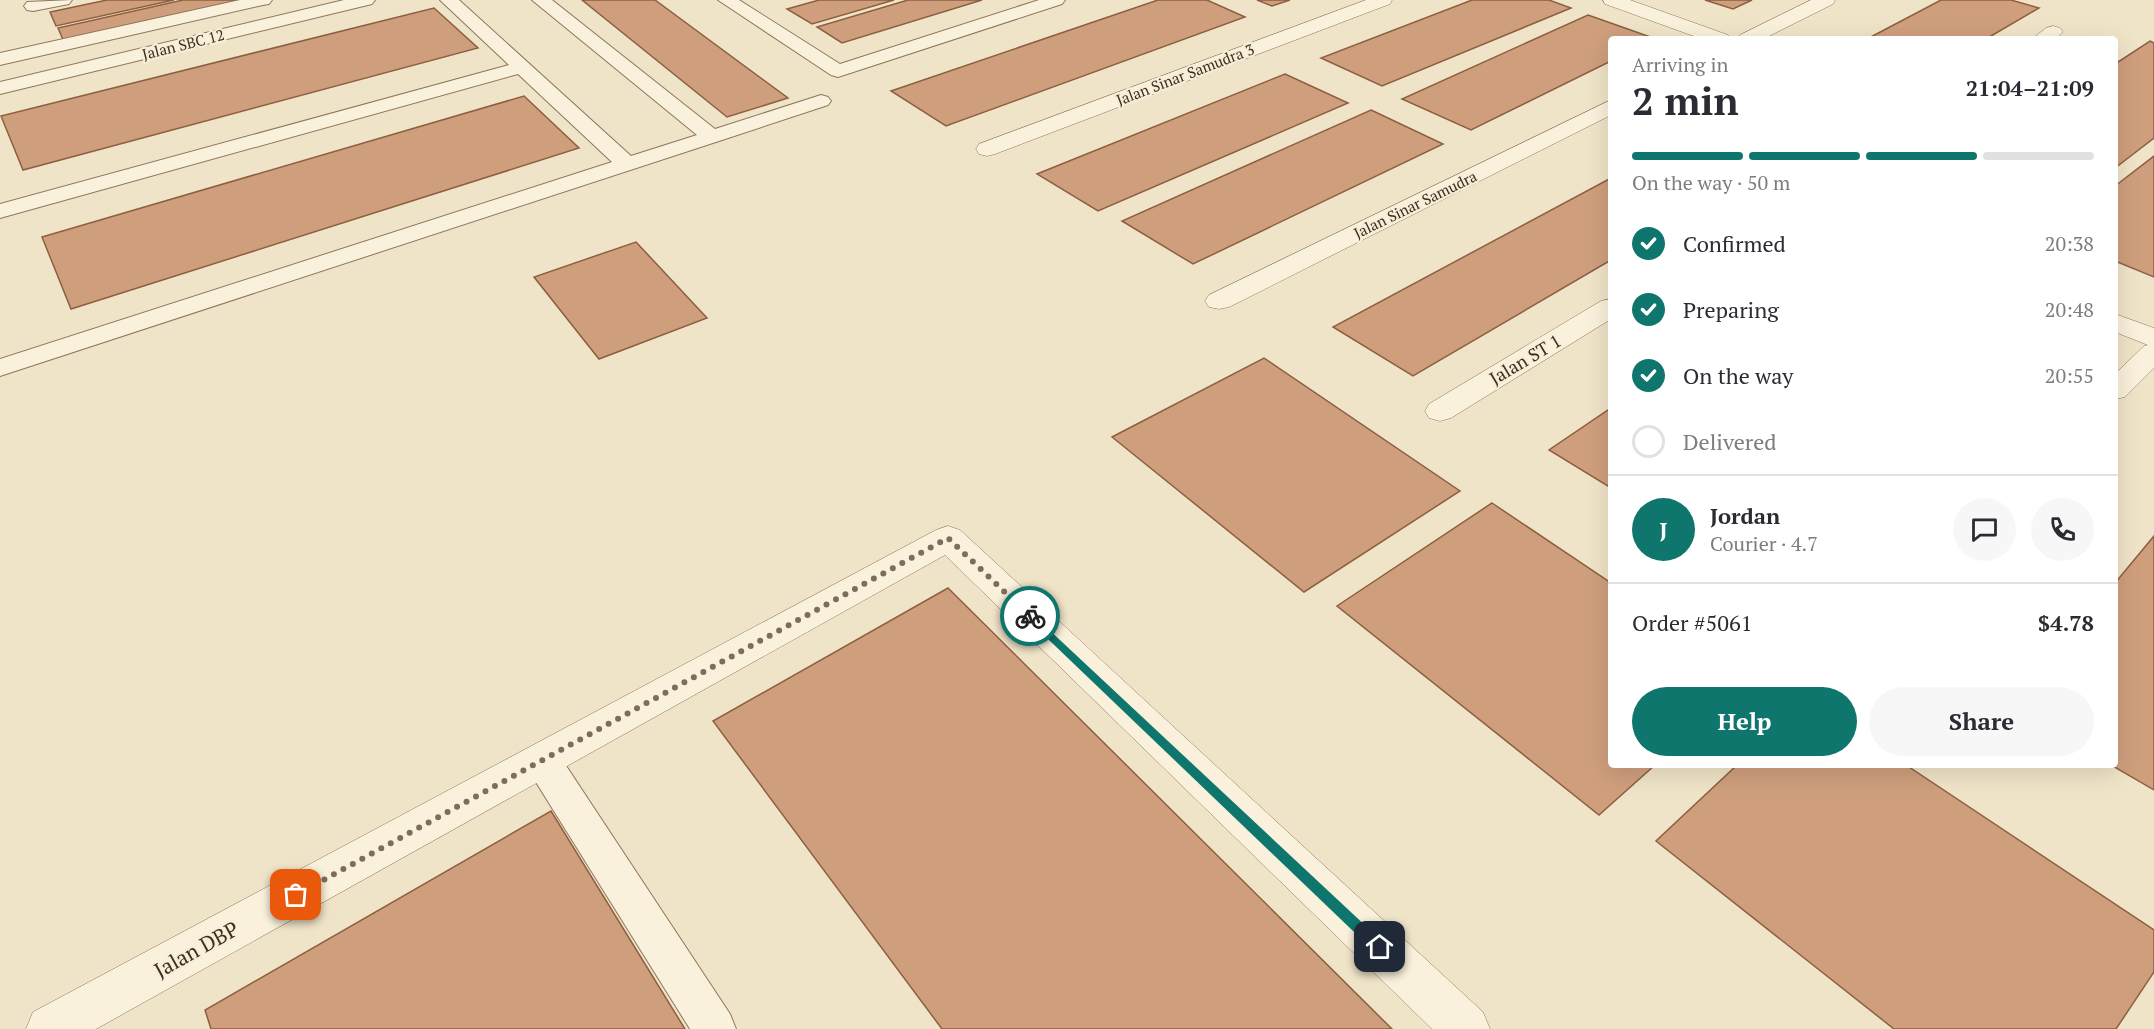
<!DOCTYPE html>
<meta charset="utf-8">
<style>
:root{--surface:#fff;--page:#f7f7f7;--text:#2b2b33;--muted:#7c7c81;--line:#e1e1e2;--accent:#0f766e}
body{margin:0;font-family:"PT Serif",serif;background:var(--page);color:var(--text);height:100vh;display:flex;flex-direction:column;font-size:22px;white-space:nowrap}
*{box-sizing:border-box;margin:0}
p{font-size:20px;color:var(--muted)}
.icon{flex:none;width:33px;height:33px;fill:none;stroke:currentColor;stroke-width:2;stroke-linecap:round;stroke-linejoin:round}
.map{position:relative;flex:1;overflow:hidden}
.drawer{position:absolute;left:1608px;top:36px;width:510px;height:732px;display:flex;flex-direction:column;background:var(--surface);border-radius:6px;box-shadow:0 6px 24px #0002}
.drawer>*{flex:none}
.pin{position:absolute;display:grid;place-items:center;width:51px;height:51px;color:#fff;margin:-26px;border-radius:12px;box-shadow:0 3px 9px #0006}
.courier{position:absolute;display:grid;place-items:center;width:60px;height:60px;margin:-30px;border:4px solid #0f766e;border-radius:50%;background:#fff;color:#222;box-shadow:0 2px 8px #0007}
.head em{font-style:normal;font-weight:700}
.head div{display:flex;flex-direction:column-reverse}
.head{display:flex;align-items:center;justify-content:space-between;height:102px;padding:0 24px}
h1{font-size:39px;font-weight:700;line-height:45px}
.bar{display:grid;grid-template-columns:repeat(4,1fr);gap:9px 6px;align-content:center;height:72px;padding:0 24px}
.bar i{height:8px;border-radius:4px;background:var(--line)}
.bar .on{background:var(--accent)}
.bar p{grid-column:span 4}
.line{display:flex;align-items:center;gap:15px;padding:0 24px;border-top:2px solid var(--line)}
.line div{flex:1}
.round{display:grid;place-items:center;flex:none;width:63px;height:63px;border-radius:32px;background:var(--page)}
ol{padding:0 24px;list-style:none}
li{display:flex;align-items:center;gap:18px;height:66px}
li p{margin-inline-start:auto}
li .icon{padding:6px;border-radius:50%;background:var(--accent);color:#fff;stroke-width:4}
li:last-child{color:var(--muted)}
li i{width:33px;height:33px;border:3px solid var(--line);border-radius:50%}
.cta{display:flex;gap:12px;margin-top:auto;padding:12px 24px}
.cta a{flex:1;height:69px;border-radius:36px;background:var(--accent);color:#fff;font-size:24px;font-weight:700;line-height:69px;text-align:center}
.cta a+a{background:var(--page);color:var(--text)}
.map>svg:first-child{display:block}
.building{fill:#cf9f7d;stroke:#8d5f41;stroke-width:1.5}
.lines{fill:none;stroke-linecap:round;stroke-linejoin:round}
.lane-casing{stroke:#8d765c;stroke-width:2}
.street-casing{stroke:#8d765c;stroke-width:1}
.lane{fill:#faf1dc;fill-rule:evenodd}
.street{fill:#faf1dc;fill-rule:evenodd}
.route{fill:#0f766e}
.done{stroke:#7c6e5b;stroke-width:6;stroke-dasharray:0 10.8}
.labels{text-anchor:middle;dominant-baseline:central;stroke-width:4.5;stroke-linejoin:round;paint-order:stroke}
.far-street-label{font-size:15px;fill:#3d2e20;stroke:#f7eed8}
.street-label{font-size:18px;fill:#3d2e20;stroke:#f7eed8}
.near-street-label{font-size:21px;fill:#3d2e20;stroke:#f7eed8}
</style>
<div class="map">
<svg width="2154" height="1029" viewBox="0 0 2154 1029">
<rect width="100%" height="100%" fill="#f0e4c8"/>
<!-- building -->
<g class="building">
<path d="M107,0h67l-118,26 -6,-14z"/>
<path d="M183,0h66l-185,42 -6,-14z"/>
<path d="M582,0h73l133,98 -61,19z"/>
<path d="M819,0h75l-82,24 -25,-15z"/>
<path d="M908,0h74l-140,43 -25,-16z"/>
<path d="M1158,0h49l38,17 -299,109 -55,-35z"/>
<path d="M1257,0h33l-18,6z"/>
<path d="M1472,0h77l22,8 -189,78 -61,-28z"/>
<path d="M1705,0h47l-19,9z"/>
<path d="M1941,0h70l28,8 -53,31h-119z"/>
<path d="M434,8l44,40 -455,122 -22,-54z"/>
<path d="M1588,15l68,24h-45v22l-140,69 -69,-31z"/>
<path d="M2150,41l4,2v95l-39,30v-104z"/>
<path d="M1285,74l63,29 -250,108 -61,-37z"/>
<path d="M524,96l55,52 -508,161 -29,-72z"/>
<path d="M1371,110l72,34 -250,120 -71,-43z"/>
<path d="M2154,156v121l-39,-16v-75z"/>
<path d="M1611,178v82l-198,116 -80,-49z"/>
<path d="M636,242l71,76 -108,41 -65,-82z"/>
<path d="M1264,358l196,133 -156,101 -192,-155z"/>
<path d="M1611,408v80l-62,-38z"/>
<path d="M1492,503l119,80v182h44l-56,50 -262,-209z"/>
<path d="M2154,536v254l-43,-25h4v-182z"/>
<path d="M948,588l444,441h-450l-229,-308z"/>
<path d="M1737,765h169l248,165v42l-38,57h-222l-238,-188z"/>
<path d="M551,811l134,218h-474l-6,-19z"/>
</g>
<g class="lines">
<defs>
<g id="lane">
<path d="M72,0l-3,4 -36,7 -6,-1 -3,-4 3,-4z"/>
<path d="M240,0h32l-3,4 -6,1 -263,60v-12z"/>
<path d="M344,0h31l-3,4 -372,90v-12z"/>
<path d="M440,0h19l172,156 66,-21 -165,-135h20l163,129 106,-34 7,2 3,4 -3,4 -109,36 -719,235v-17l612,-197 -94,-88 -518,144v-14l509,-139z"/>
<path d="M718,0h21l101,64 199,-64h26l-3,4 -224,73 -7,-2z"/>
<path d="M542,745l13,4 175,265 6,15h-46l-161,-258 -5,-11 5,-11z"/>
</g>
<g id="street">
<path d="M1366,0h26l-2,4 -395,150 -8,2 -8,-2 -3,-5 3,-5z"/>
<path d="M1603,0h27l98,35 3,4h-29l-97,-35z"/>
<path d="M1811,0h24l-2,4 -70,35h-26l3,-4z"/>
<path d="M2053,26l7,2 3,4 -7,7h-24l14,-11z"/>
<path d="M1611,100v15l-382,192 -10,2 -10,-2 -4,-6 4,-6z"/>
<path d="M1611,299v20l-160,99 -11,3 -11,-3 -4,-7 4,-7 172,-103z"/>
<path d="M2115,314l39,14v40l-29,29 -10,2v-25l29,-28 4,-1 -33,-13z"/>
<path d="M948,526l12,4 523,482 7,17h-58l-487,-474 -849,474h-70l7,-17 903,-482z"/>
</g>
</defs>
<!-- lane casing -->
<use href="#lane" class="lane-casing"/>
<!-- street casing -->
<use href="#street" class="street-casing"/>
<!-- lane -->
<use href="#lane" class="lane"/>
<!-- street -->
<use href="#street" class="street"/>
</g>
<!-- route -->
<path class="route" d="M1030,612l354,331 2,4 -2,5 -4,1 -5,-1 -349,-334v-5z"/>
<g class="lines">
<!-- done -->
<path class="done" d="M296,895l652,-357 82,78"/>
</g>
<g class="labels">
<!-- far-street labels -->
<g class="far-street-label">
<text transform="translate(183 44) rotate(-14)">Jalan SBC 12</text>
<text transform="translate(1185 74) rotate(-21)">Jalan Sinar Samudra 3</text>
<text transform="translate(1415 204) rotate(-26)">Jalan Sinar Samudra</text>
</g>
<!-- street labels -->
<g class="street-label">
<text transform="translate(1525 359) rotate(-31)">Jalan ST 1</text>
</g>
<!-- near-street labels -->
<g class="near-street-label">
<text transform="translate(196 949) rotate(-29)">Jalan DBP</text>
</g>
</g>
</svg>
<div class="pin" style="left:296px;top:895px;background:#ea580c"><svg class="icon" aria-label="bag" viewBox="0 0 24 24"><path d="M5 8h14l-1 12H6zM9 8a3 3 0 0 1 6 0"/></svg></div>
<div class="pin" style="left:1380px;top:947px;background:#1f2937"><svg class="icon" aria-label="home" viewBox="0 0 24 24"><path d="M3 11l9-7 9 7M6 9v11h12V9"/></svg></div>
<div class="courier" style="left:1030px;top:616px"><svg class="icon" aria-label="bike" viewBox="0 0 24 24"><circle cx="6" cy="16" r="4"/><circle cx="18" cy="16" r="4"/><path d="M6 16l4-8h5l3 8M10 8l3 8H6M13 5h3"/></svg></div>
<section class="drawer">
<div class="head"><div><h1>2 min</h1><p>Arriving in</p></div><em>21:04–21:09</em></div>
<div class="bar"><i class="on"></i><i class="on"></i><i class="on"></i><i></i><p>On the way · 50 m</p></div>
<ol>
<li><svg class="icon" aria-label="check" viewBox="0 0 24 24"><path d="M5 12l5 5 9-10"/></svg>Confirmed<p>20:38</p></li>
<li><svg class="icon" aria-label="check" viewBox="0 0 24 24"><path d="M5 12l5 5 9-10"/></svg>Preparing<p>20:48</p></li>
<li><svg class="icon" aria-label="check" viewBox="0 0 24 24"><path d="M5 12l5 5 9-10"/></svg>On the way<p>20:55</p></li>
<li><i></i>Delivered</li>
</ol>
<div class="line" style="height:108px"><b class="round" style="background:var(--accent);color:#fff">J</b><div><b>Jordan</b><p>Courier · 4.7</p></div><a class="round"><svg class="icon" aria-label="chat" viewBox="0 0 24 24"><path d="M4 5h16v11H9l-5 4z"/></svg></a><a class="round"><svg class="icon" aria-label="phone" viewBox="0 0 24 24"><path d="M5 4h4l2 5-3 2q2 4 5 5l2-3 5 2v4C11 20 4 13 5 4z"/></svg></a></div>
<div class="line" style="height:78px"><div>Order #5061</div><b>$4.78</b></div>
<div class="cta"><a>Help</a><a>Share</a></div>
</section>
</div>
